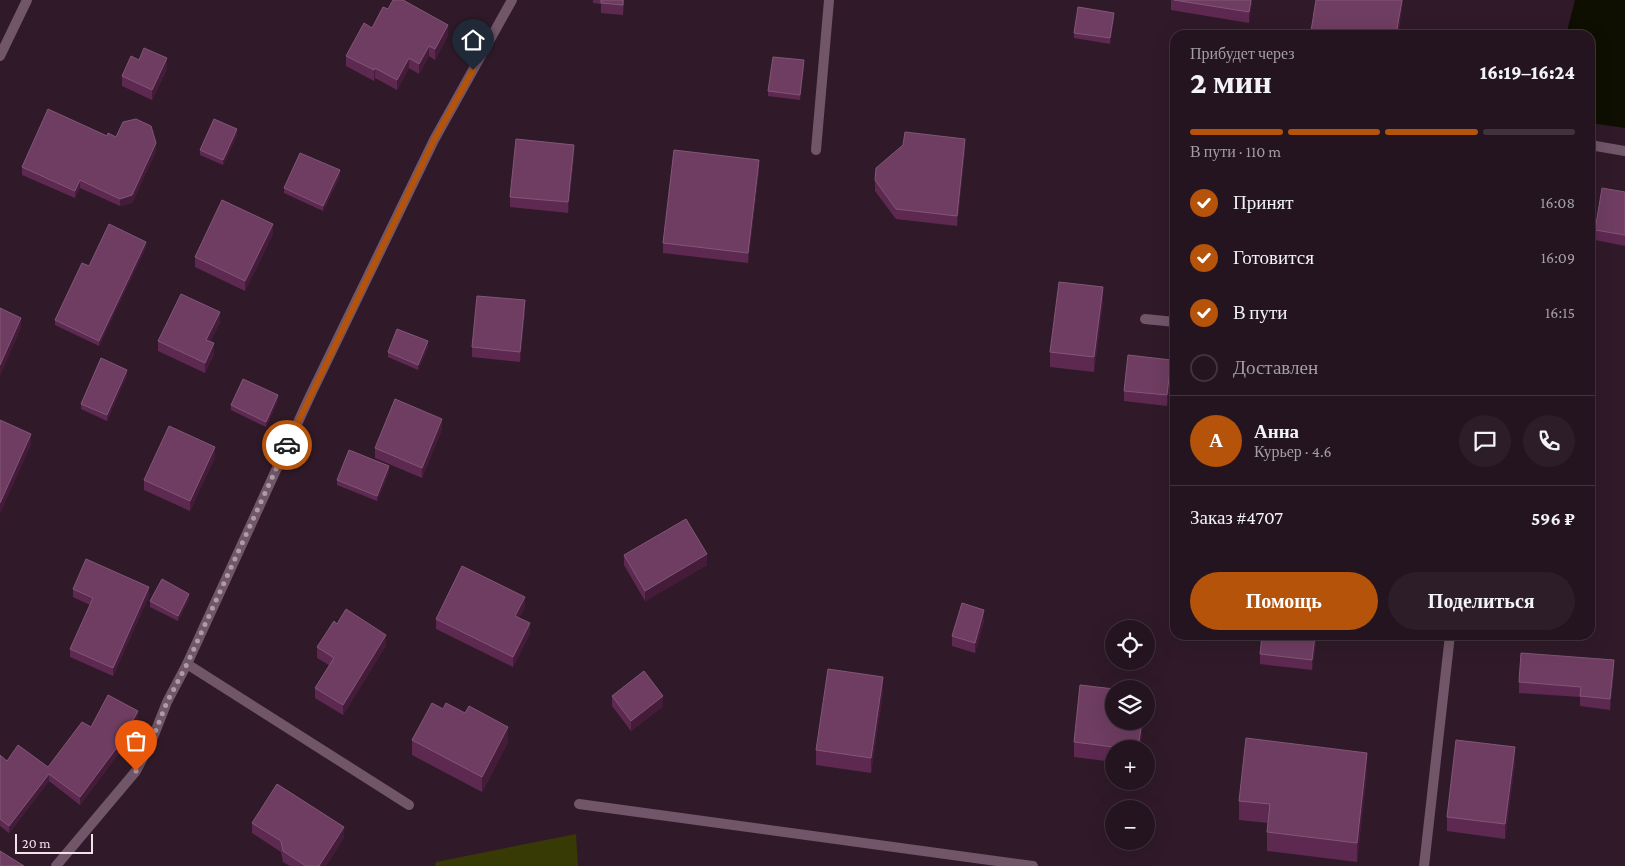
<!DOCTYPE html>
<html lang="ru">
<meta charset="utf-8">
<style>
:root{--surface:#24141f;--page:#2c1d28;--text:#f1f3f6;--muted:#a39ea4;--line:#41333d;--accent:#b45309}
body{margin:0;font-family:"Crimson Pro",serif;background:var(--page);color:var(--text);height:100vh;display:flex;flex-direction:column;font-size:19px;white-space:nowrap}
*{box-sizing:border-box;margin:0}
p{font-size:16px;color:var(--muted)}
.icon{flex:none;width:28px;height:28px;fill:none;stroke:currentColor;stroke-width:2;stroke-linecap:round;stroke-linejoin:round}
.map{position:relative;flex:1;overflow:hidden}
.sheet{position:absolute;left:1170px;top:30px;width:425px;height:610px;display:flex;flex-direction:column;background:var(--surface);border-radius:15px;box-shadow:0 5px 20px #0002,0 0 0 1px var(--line)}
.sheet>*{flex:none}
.tools{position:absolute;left:1105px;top:620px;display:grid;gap:10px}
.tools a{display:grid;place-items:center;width:50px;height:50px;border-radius:50%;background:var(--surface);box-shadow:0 5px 20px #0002,0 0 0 1px var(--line);font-size:25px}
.scale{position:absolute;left:15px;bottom:12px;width:78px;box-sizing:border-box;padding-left:5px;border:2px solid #f0e1eb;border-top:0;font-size:14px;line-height:18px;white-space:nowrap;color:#f0e1eb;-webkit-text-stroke:4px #301a29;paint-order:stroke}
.pin{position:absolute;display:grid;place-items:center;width:42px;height:42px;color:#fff;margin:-51px -21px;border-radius:50% 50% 50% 0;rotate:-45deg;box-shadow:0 0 5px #0007}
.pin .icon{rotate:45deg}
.courier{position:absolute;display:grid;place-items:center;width:50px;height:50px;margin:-25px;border:4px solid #b45309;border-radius:50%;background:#fff;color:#222;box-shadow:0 1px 6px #0007}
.headline em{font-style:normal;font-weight:800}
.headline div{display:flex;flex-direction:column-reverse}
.headline{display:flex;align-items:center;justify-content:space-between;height:85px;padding:0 20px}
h1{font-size:32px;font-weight:800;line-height:38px}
.bar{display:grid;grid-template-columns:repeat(4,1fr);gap:8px 5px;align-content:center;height:60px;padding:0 20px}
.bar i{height:6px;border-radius:4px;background:var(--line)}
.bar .current{background:var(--accent)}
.bar p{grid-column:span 4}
.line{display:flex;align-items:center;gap:12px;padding:0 20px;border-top:1px solid var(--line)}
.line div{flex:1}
.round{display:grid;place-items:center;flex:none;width:52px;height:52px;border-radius:26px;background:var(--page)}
ol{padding:0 20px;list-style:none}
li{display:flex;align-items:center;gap:15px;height:55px}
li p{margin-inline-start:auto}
li .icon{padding:5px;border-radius:50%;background:var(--accent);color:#fff;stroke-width:4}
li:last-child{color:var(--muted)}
li i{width:28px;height:28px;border:2px solid var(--line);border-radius:50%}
.primary-button{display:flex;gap:10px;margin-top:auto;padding:10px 20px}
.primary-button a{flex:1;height:58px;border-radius:30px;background:var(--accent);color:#fff;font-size:20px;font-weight:800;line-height:58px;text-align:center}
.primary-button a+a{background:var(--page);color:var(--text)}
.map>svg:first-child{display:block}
.green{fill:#373a04}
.water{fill:#0e0f00}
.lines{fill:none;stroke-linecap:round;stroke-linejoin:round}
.lane{stroke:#705668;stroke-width:10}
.wall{fill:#5e2951}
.shaded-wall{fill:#451b3a}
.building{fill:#6e3d61;stroke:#825677}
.done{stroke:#ad9ba7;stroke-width:5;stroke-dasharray:0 9}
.route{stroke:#b45309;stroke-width:6}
</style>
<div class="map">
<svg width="1625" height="866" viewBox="0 0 1625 866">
<rect width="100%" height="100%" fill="#301a29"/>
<!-- green -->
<path class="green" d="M576,834l2,32h-143l1,-4z"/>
<!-- water -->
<path class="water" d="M1575,0h50v128l-35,-5v-88h-24z"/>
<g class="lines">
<!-- lane -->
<g class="lane">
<path d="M0,56l27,-56"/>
<path d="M1590,145l35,6"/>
<path d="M816,150l13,-150"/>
<path d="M1145,319l30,3"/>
<path d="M187,664l222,141"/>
<path d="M579,804l454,62"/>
<path d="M56,866l80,-95 16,-31 15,-38 20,-38 123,-268 124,-256 78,-140"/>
<path d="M1424,866l26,-231"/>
</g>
</g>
<!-- wall -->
<g class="wall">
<path d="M593,0h31l-1,15 -22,-2v-9l-8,-1z"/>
<path d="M1171,0h81l-3,23 -78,-13z"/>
<path d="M1316,0h87l-5,35h-87z"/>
<path d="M1114,18l-4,26 -36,-6v-5z"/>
<path d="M448,35l-13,25 -6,-4 -10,18 -10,-6 -12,22 -22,-12 -1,3 -28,-15v-10z"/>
<path d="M139,60l28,9 -15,31 -30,-14v-10z"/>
<path d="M804,65l-4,35 -32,-4v-5z"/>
<path d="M237,135l-14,30 -23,-10v-5z"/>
<path d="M107,136l9,1 40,14 -24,52 -12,3 -40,-18 -5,10 -53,-23v-8z"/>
<path d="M965,150l-8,76 -61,-7 -21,-28v-11z"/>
<path d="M574,155l-6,58 -58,-6v-10z"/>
<path d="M759,171l-11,92 -85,-10v-10z"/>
<path d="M340,176l-17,35 -39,-18v-5z"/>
<path d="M1625,192v54l-30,-6v-10z"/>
<path d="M273,234l-28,57 -50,-24v-10z"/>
<path d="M146,247l-47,99 -44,-21v-5l34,-54z"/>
<path d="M1103,302l-9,70 -44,-5v-15z"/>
<path d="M525,311l-5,51 -48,-5v-10z"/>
<path d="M220,322l-10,20 4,12 -9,19 -47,-22v-10z"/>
<path d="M428,347l-10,23 -30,-13v-5z"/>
<path d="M1171,371l-4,35 -43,-5v-10z"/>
<path d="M127,375l-20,46 -26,-12v-5z"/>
<path d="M278,401l-12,26 -35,-17v-5z"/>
<path d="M442,429l-20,49 -47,-20v-10z"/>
<path d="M215,457l-25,54 -46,-21v-10z"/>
<path d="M389,472l-12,29 -40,-16v-5z"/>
<path d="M624,555l83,10 -62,36 -21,-36z"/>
<path d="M73,589l76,7 -36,80 -43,-19v-8l20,-44 -17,-8z"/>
<path d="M189,599l-11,22 -28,-14v-6z"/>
<path d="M525,607l-6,11 11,15 -17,34 -77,-38v-10z"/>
<path d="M984,621l-9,32 -23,-7v-10z"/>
<path d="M337,624l49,21 -43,70 -28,-17v-10l14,-23 -12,-7v-11z"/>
<path d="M1262,635h55l-5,35 -52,-6v-10z"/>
<path d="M1614,670l-4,40 -30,-4v-9l-61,-4v-11z"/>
<path d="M883,692l-12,81 -55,-8v-15z"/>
<path d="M612,696l51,10 -32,25 -19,-25z"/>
<path d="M443,709l65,33 -26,50 -70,-37v-15z"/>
<path d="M138,718l-17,32 -41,55 -31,-24 -40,52 -9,-7v-71l7,6 41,6 43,-40z"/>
<path d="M1114,721h29l-3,28h-26v13l-40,-5v-15z"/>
<path d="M1515,762l-10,77 -58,-8v-14z"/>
<path d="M1367,772l-10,90 -90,-11v-19l1,-9 -29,-3v-19z"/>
<path d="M252,823l92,14 -18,29h-36l-7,-4 -2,-10 -29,-19z"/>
</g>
<!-- shaded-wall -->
<g class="shaded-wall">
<path d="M1251,0h1l-3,23v-11z"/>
<path d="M1402,0h1l-5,35h-2z"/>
<path d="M1114,13v5l-4,26v-6z"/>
<path d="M448,25v10l-13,25v-11z"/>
<path d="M429,46v10l-10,18v-10z"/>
<path d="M167,58v11l-15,31v-10z"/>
<path d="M409,58v10l-12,22v-10z"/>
<path d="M804,60v5l-4,35v-5z"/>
<path d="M375,68v10l-1,3v-11z"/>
<path d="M237,129v6l-14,30v-5z"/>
<path d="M965,139v11l-8,76v-10z"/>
<path d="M156,143v8l-24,52 -12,3v-7z"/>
<path d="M574,145v10l-6,58v-11z"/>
<path d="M759,160v11l-11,92v-10z"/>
<path d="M340,170v6l-17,35v-5z"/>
<path d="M80,180v8l-5,10v-7z"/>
<path d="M273,224v10l-28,57v-10z"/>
<path d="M146,242v5l-47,99v-5z"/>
<path d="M1103,287v15l-9,70v-15z"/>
<path d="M525,300v11l-5,51v-10z"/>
<path d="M220,312v10l-14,28v-10z"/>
<path d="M21,318v10l-21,48v-11z"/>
<path d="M428,341v6l-10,23v-5z"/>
<path d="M214,343v11l-9,19v-10z"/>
<path d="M1171,360v11l-4,35v-11z"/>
<path d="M127,370v5l-20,46v-6z"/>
<path d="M278,395v6l-12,26v-5z"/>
<path d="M442,419v10l-20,49v-10z"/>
<path d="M31,434v11l-31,69v-11z"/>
<path d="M215,447v10l-25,54v-10z"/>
<path d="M389,466v6l-12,29v-5z"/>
<path d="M707,554v11l-62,36v-10z"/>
<path d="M149,587v9l-36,80v-8z"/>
<path d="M189,594v5l-11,22v-5z"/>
<path d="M525,597v10l-10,20v-11z"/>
<path d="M984,610v11l-9,32v-10z"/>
<path d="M530,623v10l-17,34v-10z"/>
<path d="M386,635v10l-43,70v-10z"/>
<path d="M1315,635h2l-5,35v-10z"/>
<path d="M1614,660v10l-4,40v-11z"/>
<path d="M883,677v15l-12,81v-15z"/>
<path d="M663,696v10l-32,25v-10z"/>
<path d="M138,711v7l-17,32 -41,55v-8z"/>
<path d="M1142,721h1l-3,28h-2z"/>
<path d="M508,727v15l-26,50v-15z"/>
<path d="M1515,747v15l-10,77v-15z"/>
<path d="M1367,753v19l-10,90v-19z"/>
<path d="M49,774v7l-40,52v-7z"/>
<path d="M344,827v10l-18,29h-7z"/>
</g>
<!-- building -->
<g class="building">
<path d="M393,0h10l45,25 -13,24 -6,-3 -10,18 -10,-6 -12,22 -22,-12 -1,2 -28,-14 18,-33 8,5 11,-21 5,2z"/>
<path d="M601,0h22v5l-22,-2z"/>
<path d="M1174,0h77l-2,12z"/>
<path d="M1316,0h86l-6,35h-63l-22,-4z"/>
<path d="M1078,7l36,6 -4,25 -36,-5z"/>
<path d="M144,48l23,10 -15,32 -30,-14 9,-20 8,4z"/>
<path d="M773,57l31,3 -4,35 -32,-4z"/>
<path d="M48,109l59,27 1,-3 8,4 7,-15 13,-3 15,7 5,17 -24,52 -12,4 -40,-19 -5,11 -53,-24z"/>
<path d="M214,119l23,10 -14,31 -23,-10z"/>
<path d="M905,132l60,7 -8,77 -61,-7 -21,-29 1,-12 27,-23z"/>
<path d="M516,139l58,6 -6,57 -58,-5z"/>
<path d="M674,150l85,10 -11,93 -85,-10z"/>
<path d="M300,153l40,17 -17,36 -39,-18z"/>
<path d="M1602,188l23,4v43l-30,-5z"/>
<path d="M222,200l51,24 -28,57 -50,-24z"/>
<path d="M109,224l37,18 -47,99 -44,-21 27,-57 7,3z"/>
<path d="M1059,282l44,5 -9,70 -44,-5z"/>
<path d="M181,294l39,18 -14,28 8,3 -9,20 -47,-22z"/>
<path d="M477,296l48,4 -5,52 -48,-5z"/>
<path d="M0,308l21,10 -21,47z"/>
<path d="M397,329l31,12 -10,24 -30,-13z"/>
<path d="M1128,355l43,5 -4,35 -43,-4z"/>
<path d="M101,358l26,12 -20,45 -26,-11z"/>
<path d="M243,379l35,16 -12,27 -35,-17z"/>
<path d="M395,399l47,20 -20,49 -47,-20z"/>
<path d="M0,420l31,14 -31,69z"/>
<path d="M169,426l46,21 -25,54 -46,-21z"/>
<path d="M349,450l40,16 -12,30 -40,-16z"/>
<path d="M686,519l21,35 -62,37 -21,-36z"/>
<path d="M86,559l63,28 -36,81 -43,-19 23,-51 -20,-9z"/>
<path d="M462,566l63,31 -10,19 15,7 -17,34 -77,-38z"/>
<path d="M162,579l27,15 -11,22 -28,-15z"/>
<path d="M962,603l22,7 -9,33 -23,-7z"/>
<path d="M346,609l40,26 -43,70 -28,-17 19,-30 -17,-11 17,-26 3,3z"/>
<path d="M1262,635h53l-3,25 -52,-6z"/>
<path d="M1521,653l93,7 -4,39 -30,-3 1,-9 -62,-5z"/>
<path d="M828,669l55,8 -12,81 -55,-8z"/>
<path d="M644,671l19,25 -32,25 -19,-25z"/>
<path d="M1080,685l34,4v32h28l-4,28h-8l-56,-7z"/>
<path d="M108,695l30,16 -17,31 -41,55 -31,-23 -40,52 -9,-7v-64l7,6 11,-16 30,22 34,-45 9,5z"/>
<path d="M432,703l11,6 3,-6 19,10 4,-7 39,21 -26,50 -70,-37z"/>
<path d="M1246,738l121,15 -10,90 -90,-11 3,-28 -31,-3z"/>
<path d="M1456,740l59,7 -10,77 -58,-7z"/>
<path d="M277,784l67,43 -25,39h-13l-23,-15 -2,-10 -29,-18z"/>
<path d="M0,851l24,15h-24z"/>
</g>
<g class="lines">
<!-- done -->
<path class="done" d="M136,771l16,-31 15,-38 20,-38 100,-219"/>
<!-- route -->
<path class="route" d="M287,445l147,-305 39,-70"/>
</g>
</svg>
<div class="tools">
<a><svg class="icon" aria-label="locate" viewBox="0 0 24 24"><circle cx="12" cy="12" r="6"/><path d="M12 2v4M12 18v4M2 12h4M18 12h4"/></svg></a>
<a><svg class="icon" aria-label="layers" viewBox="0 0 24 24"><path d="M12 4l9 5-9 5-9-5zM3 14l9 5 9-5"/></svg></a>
<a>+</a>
<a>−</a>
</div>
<div class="scale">20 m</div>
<div class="pin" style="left:136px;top:771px;background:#ea580c"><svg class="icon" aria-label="bag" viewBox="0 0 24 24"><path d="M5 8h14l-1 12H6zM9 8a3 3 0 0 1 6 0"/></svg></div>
<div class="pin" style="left:473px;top:70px;background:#1f2937"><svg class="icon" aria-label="home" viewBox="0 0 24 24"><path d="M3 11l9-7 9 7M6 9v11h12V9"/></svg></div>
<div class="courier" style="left:287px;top:445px"><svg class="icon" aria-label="car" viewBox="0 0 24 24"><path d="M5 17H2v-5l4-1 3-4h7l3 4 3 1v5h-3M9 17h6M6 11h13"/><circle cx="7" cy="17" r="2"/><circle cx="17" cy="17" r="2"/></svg></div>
<section class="sheet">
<div class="headline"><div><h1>2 мин</h1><p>Прибудет через</p></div><em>16:19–16:24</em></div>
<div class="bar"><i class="current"></i><i class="current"></i><i class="current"></i><i></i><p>В пути · 110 m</p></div>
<ol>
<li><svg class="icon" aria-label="check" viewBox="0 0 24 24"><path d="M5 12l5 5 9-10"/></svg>Принят<p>16:08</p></li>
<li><svg class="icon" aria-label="check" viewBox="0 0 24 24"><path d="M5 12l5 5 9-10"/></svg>Готовится<p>16:09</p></li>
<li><svg class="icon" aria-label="check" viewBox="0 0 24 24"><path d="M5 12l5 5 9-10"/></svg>В пути<p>16:15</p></li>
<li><i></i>Доставлен</li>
</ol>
<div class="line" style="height:90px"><b class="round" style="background:var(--accent);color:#fff">А</b><div><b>Анна</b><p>Курьер · 4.6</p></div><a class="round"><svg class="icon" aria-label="chat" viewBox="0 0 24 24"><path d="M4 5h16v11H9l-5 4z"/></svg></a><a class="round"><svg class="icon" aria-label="phone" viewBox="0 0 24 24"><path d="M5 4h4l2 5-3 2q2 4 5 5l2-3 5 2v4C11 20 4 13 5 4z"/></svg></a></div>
<div class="line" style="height:65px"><div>Заказ #4707</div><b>596 ₽</b></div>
<div class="primary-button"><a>Помощь</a><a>Поделиться</a></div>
</section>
</div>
